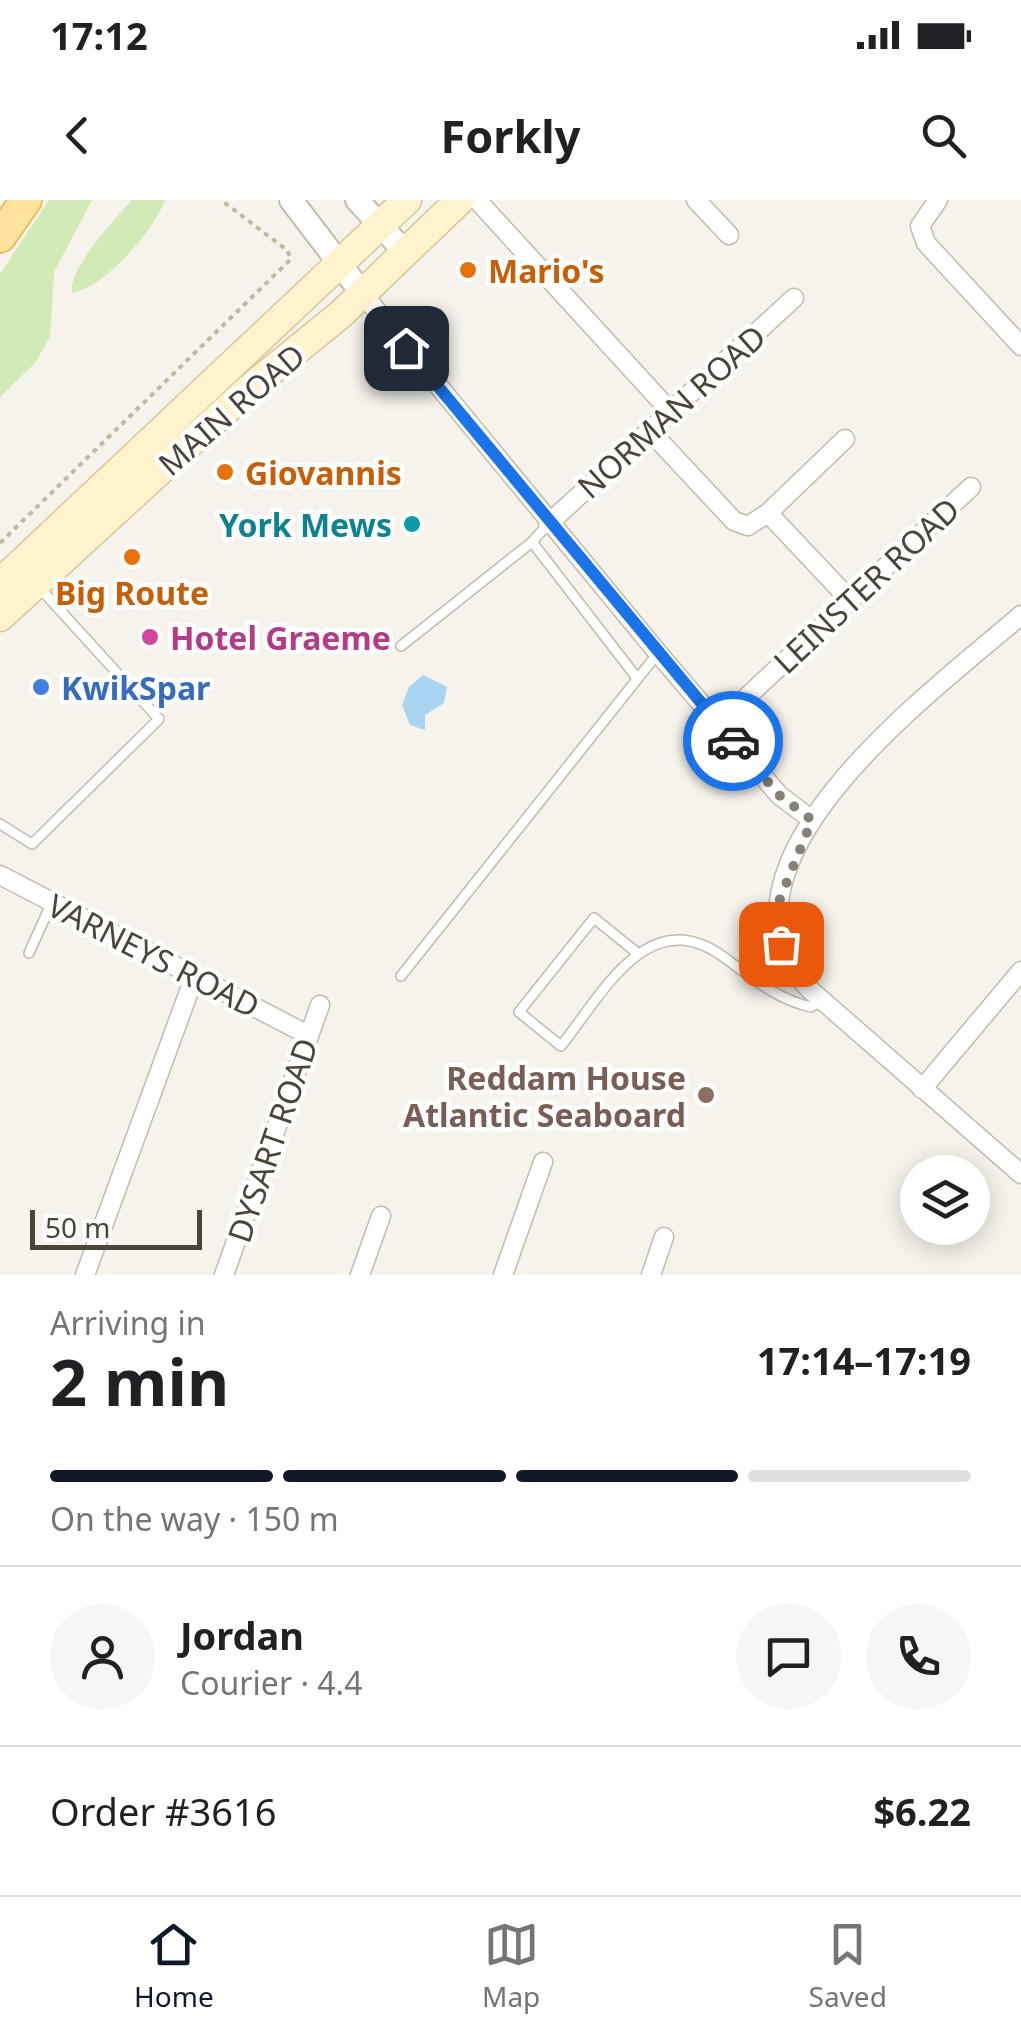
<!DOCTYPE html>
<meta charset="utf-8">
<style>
:root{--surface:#fff;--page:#f6f6f6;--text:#202124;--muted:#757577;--line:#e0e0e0;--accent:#111827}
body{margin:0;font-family:"Noto Sans",sans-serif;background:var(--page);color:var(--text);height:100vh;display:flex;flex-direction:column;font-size:38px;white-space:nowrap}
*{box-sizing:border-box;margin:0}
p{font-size:32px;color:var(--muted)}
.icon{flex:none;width:55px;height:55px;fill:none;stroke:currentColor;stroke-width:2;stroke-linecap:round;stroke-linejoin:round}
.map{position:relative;height:1075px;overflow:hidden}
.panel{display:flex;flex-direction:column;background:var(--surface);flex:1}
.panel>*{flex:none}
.tools{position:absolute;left:900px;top:955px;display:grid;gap:20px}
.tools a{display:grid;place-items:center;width:90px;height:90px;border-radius:50%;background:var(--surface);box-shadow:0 5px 25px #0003;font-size:50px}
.scale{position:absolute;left:30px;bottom:25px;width:172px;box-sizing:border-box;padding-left:10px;border:5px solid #4b4439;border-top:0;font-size:28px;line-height:35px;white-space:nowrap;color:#4b4439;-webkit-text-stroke:8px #fff;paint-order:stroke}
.pin{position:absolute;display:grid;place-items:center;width:85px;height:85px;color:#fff;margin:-42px;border-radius:20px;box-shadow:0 5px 15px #0006}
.courier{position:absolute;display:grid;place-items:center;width:100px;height:100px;margin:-50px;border:8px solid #1a73e8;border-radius:50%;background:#fff;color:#222;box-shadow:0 2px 12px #0007}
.summary em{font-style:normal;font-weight:700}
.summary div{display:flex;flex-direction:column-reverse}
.summary{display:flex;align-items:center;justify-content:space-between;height:170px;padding:0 50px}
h1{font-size:65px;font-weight:700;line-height:75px}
.bar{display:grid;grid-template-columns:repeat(4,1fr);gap:15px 10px;align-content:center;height:120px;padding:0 50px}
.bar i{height:12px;border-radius:8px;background:var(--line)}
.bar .selected{background:var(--accent)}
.bar p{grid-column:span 4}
.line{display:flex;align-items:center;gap:25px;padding:0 50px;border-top:2px solid var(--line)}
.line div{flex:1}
.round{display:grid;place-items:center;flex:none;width:105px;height:105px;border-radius:52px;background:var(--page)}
.status{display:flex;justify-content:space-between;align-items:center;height:70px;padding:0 50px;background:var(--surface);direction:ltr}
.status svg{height:28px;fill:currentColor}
header{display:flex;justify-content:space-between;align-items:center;height:130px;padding:0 50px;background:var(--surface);font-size:45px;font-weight:700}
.tab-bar{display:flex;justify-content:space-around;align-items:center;height:140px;border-top:2px solid var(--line);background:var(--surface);font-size:28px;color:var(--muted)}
.tab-bar a{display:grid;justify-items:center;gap:5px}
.tab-bar .selected{color:var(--accent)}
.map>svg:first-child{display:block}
.green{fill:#d2eab5}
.water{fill:#a9d4f2}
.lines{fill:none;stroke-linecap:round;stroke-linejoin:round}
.service-casing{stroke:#c2bbae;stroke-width:12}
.minor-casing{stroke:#c2bbae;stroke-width:21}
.tertiary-casing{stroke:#c2bbae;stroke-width:26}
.secondary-casing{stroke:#d6c79b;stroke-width:31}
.primary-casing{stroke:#e6c16a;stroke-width:34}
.path{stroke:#c4b79f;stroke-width:4;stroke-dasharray:5 5;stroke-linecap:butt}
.service{stroke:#fff;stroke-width:9}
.minor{stroke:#fff;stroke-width:18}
.tertiary{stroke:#fff;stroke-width:22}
.secondary{stroke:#fff3cd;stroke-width:28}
.primary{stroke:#ffe39c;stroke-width:30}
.done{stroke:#878178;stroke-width:10;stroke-dasharray:0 18}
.route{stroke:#1a73e8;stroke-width:12}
.food-dot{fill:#e8710a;stroke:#fff;stroke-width:4}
.culture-dot{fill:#0f9aa8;stroke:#fff;stroke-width:4}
.hotel-dot{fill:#d1479c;stroke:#fff;stroke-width:4}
.shop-dot{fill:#3f7fe0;stroke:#fff;stroke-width:4}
.education-dot{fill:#8d6e63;stroke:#fff;stroke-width:4}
.labels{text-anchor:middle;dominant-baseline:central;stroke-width:9;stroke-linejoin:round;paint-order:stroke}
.food-label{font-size:32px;font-weight:bold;fill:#c56008;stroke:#fff;text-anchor:start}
.street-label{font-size:32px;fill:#4b4439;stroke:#fff}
.culture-label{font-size:32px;font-weight:bold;fill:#0d838f;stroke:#fff;text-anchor:end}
.hotel-label{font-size:32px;font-weight:bold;fill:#b23c85;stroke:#fff;text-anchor:start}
.shop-label{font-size:32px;font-weight:bold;fill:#366cbe;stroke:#fff;text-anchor:start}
.education-label{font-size:32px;font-weight:bold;fill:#785e54;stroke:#fff;text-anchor:end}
</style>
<div class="status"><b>17:12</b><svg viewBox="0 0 49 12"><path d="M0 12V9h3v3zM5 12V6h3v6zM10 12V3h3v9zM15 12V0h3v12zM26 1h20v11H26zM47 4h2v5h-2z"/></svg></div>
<header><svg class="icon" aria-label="back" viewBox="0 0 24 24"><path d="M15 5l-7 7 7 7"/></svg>Forkly<svg class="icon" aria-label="search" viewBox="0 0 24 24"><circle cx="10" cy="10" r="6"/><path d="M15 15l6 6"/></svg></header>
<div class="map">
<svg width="1021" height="1075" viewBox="0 0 1021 1075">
<rect width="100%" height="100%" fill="#f6f3ec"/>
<!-- green -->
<g class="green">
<path d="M49,0h43l-38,72 -4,65 -15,26 -35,34v-123z"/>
<path d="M132,0h33c-11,31 -60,87 -93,93 -5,-23 44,-75 60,-93z"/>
</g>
<!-- water -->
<path class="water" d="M423,475l24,12 -3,16 -19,12v15l-15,-5 -8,-20 7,-18z"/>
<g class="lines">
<defs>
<g id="service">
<path d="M548,324l-16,18 105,136"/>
<path d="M401,446l131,-104"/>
<path d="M0,624l32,20 127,-125 -122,-134"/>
<path d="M636,752l-42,-34 -75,94 42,34c43,-54 88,-145 164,-88 29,21 51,41 86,49l10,-6"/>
<path d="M29,753l23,-51"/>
<path d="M749,773l24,4 22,-6"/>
<path d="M401,776l257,-323"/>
</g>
<g id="minor">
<path d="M477,0l193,211"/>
<path d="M696,0l33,35"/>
<path d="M938,0l-18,26 6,17 95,103"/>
<path d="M362,93l296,360 121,142 33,25"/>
<path d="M649,230l85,91 14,5 20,-13 77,-74"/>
<path d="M768,313l82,87"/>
<path d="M548,324l246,-226"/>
<path d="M1021,415c-82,72 -327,248 -213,373l213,186"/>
<path d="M718,524l253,-237"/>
<path d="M0,675l308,160"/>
<path d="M922,889l99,-118"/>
<path d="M85,1075l110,-300"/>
<path d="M224,1075l96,-270"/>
<path d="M360,1075l21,-59"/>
<path d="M503,1075l40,-113"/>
<path d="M651,1075l13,-38"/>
</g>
<g id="tertiary">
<path d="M291,0l71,93"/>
<path d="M357,0l48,52"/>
</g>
<g id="secondary">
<path d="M0,383l407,-383"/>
<path d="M0,417l250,-229 91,-74 119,-114"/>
</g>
<path id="primary" d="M0,37l26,-37"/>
</defs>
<!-- service casing -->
<use href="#service" class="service-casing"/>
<!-- minor casing -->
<use href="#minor" class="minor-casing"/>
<!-- tertiary casing -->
<use href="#tertiary" class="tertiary-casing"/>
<!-- secondary casing -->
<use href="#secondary" class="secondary-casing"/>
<!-- primary casing -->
<use href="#primary" class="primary-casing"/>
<!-- path -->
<path class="path" d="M0,343l291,-284 -4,-9 -66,-50"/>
<!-- service -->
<use href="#service" class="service"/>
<!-- minor -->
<use href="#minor" class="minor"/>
<!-- tertiary -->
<use href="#tertiary" class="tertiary"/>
<!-- secondary -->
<use href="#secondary" class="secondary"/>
<!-- primary -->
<use href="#primary" class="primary"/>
</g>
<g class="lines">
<!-- done -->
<path class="done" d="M733,541l46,54 33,25 -34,84 3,40"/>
<!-- route -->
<path class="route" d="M406,148l327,393"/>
</g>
<!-- markers -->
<g class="food-dot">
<circle cx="468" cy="70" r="10"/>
<circle cx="225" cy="272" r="10"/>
<circle cx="132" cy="357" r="10"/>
</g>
<circle class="culture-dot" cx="412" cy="324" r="10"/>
<circle class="hotel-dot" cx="150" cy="437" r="10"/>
<circle class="shop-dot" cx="41" cy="487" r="10"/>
<circle class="education-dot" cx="706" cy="895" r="10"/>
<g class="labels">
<!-- food labels -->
<g class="food-label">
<text x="488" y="70">Mario's</text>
<text x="245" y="272">Giovannis</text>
<text x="132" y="392" text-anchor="middle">Big Route</text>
</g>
<!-- street labels -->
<g class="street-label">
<text transform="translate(231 209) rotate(-41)">MAIN ROAD</text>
<text transform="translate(671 211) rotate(-42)">NORMAN ROAD</text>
<text transform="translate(866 385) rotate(-43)">LEINSTER ROAD</text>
<text transform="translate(154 755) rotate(27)">VARNEYS ROAD</text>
<text transform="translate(272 940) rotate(-71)">DYSART ROAD</text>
</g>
<!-- culture labels -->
<g class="culture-label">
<text x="392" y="324">York Mews</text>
</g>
<!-- hotel labels -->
<g class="hotel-label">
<text x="170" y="437">Hotel Graeme</text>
</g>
<!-- shop labels -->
<g class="shop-label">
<text x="61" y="487">KwikSpar</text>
</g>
<!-- education labels -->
<g class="education-label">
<text x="686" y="877">Reddam House<tspan x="686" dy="37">Atlantic Seaboard</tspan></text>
</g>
</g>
</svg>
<div class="tools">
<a><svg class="icon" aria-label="layers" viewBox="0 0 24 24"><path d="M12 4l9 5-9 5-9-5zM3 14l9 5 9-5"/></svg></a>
</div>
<div class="scale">50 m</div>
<div class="pin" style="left:781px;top:744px;background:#ea580c"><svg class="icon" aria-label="bag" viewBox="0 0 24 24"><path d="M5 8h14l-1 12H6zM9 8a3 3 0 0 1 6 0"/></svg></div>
<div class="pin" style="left:406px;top:148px;background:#1f2937"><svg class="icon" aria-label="home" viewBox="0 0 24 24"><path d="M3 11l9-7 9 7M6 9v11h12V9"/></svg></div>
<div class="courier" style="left:733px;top:541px"><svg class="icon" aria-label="car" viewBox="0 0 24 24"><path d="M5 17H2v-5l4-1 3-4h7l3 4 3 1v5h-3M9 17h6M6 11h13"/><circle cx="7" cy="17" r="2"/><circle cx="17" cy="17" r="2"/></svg></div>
</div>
<section class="panel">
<div class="summary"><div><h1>2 min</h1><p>Arriving in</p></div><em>17:14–17:19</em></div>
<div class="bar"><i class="selected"></i><i class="selected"></i><i class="selected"></i><i></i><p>On the way · 150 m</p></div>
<div class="line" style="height:180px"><a class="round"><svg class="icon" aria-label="person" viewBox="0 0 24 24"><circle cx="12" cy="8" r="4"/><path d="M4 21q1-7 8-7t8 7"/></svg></a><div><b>Jordan</b><p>Courier · 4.4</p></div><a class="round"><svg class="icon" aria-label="chat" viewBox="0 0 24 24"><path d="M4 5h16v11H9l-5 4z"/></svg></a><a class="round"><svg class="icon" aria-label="phone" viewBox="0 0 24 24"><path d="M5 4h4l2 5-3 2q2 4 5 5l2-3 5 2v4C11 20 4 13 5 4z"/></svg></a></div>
<div class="line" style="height:130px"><div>Order #3616</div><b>$6.22</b></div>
</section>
<nav class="tab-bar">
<a class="selected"><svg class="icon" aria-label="home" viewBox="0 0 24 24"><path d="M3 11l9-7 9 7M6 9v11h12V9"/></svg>Home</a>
<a><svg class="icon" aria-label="map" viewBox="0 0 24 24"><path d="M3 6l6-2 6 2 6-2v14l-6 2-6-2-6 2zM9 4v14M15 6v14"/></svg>Map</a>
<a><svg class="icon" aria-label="saved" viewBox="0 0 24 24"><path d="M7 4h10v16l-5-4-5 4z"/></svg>Saved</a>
</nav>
